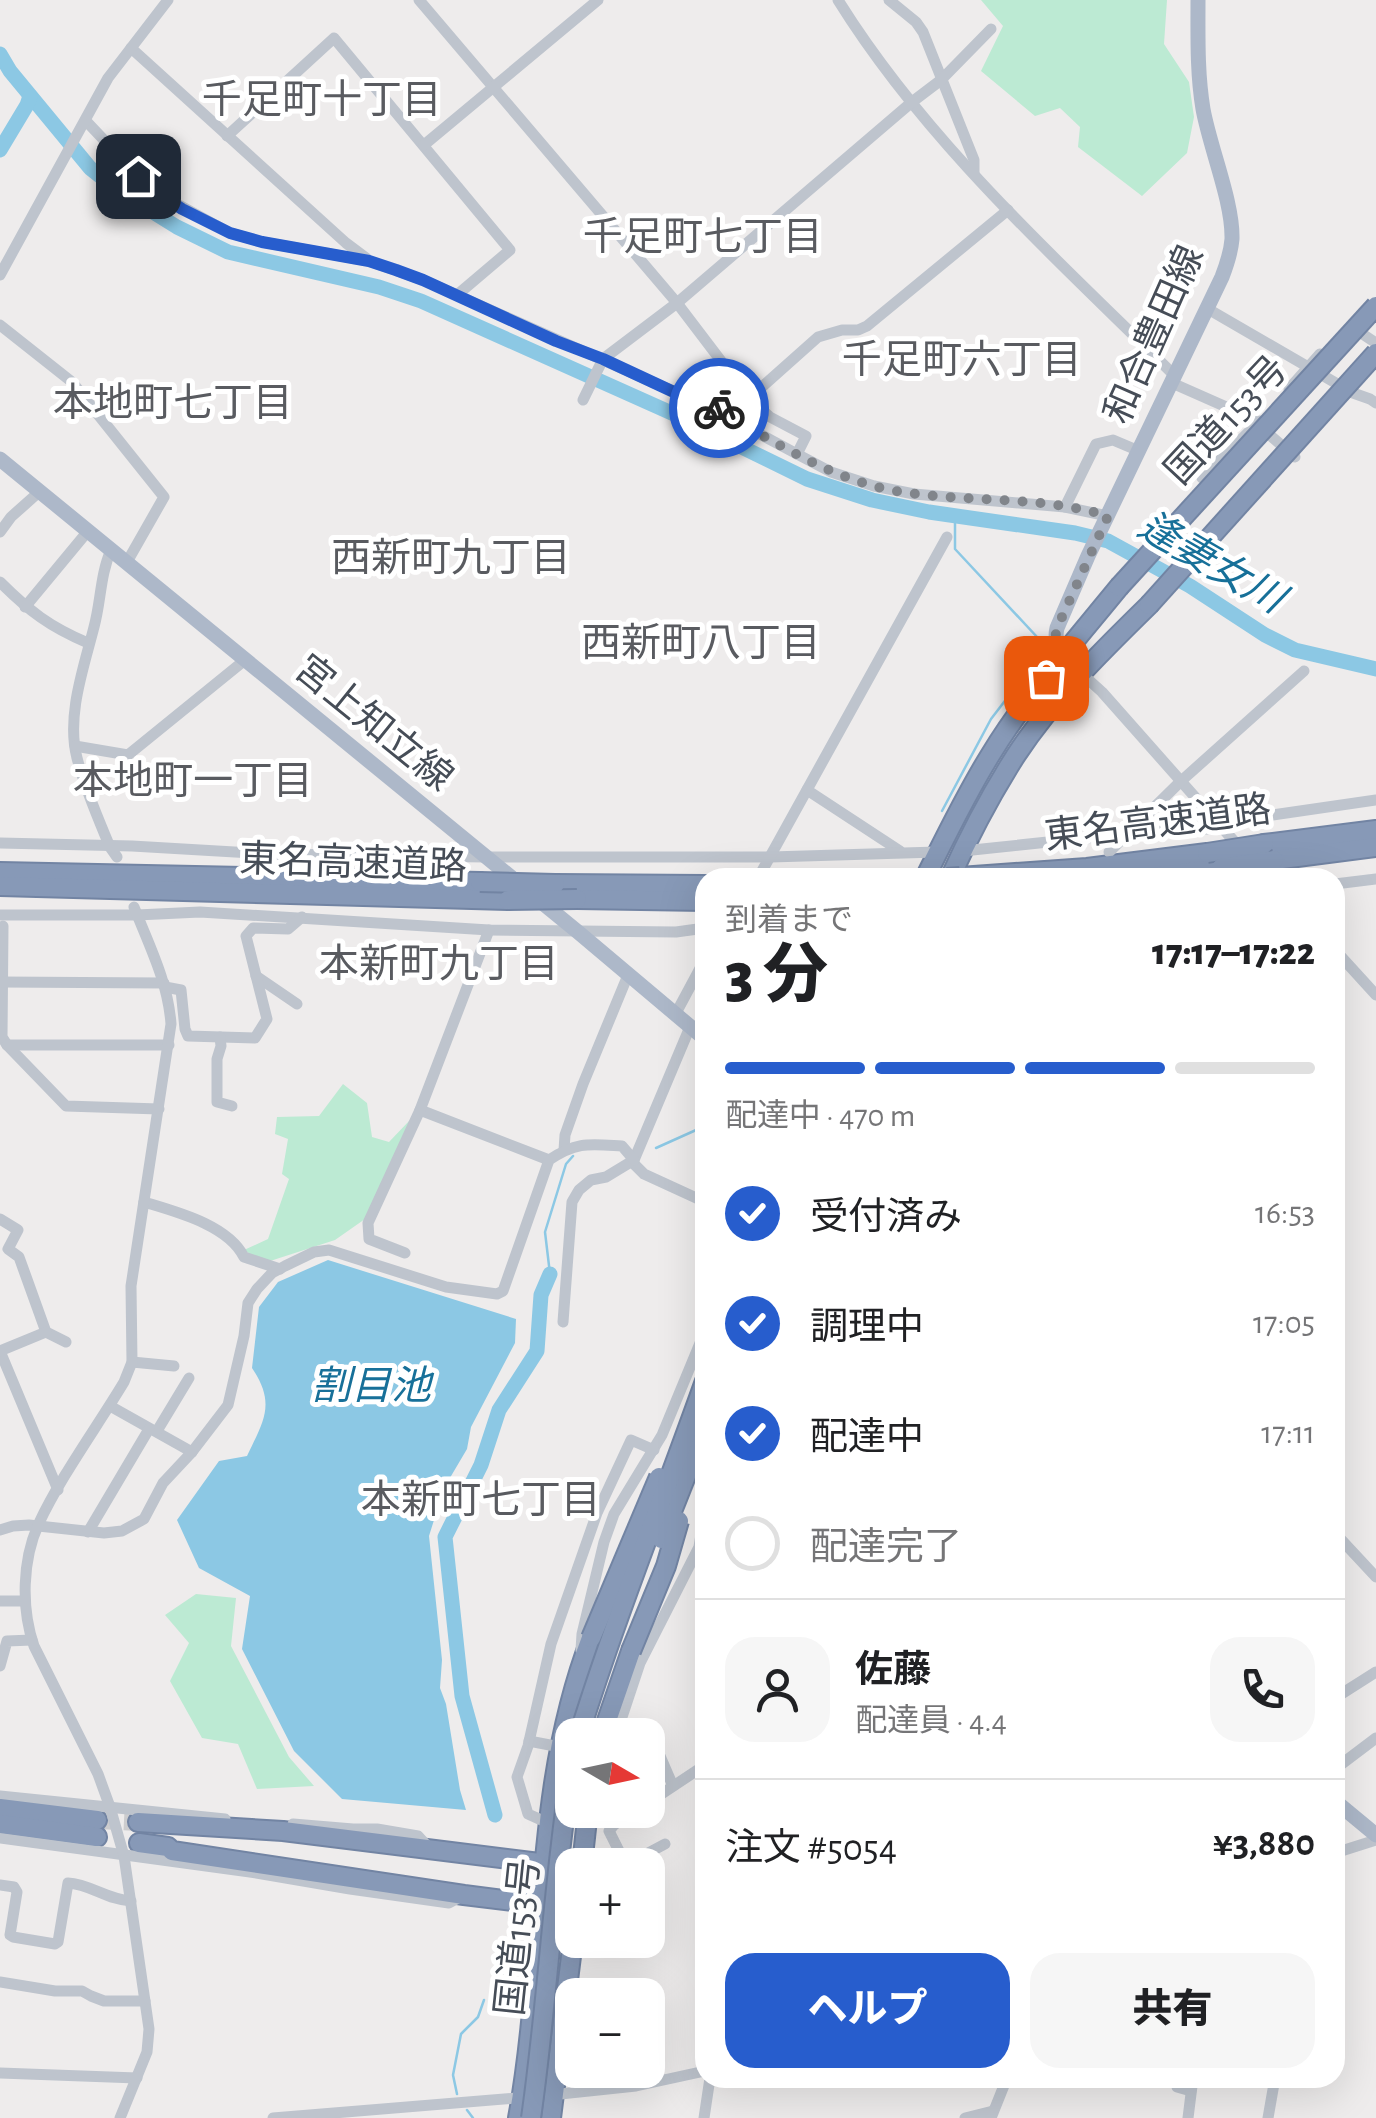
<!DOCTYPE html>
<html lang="ja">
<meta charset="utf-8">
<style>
:root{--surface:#fff;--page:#f6f6f6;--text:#202124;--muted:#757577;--line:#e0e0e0;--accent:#275dcd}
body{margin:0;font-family:"Alegreya Sans","Noto Sans JP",sans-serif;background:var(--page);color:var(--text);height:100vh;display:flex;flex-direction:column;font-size:38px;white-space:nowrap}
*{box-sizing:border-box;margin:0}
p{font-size:32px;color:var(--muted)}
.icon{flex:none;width:55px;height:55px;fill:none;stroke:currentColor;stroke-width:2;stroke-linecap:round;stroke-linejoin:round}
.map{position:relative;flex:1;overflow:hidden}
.details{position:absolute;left:695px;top:868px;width:650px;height:1220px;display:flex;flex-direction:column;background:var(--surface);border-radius:30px;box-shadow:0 10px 40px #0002}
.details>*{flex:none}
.needle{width:65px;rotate:99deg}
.buttons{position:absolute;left:555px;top:1718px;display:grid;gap:20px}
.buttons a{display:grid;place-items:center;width:110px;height:110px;border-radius:20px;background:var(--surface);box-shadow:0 10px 40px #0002;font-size:50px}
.pin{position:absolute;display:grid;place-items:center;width:85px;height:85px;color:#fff;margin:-42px;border-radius:20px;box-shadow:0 5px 15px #0006}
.courier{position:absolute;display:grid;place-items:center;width:100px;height:100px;margin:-50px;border:8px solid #275dcd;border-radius:50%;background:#fff;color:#222;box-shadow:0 2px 12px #0007}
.overview em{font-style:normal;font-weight:800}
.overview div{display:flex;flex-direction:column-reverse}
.overview{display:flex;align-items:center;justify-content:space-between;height:170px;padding:0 30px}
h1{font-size:65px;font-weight:800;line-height:75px}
.bar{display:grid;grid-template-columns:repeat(4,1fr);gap:15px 10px;align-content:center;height:120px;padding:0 30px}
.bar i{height:12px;border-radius:8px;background:var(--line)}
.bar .selected{background:var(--accent)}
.bar p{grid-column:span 4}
.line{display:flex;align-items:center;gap:25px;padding:0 30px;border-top:2px solid var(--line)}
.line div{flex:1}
.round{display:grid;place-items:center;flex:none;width:105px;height:105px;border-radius:30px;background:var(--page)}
ol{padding:0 30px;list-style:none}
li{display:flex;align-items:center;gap:30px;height:110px}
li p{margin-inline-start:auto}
li .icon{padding:10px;border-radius:50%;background:var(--accent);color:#fff;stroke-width:4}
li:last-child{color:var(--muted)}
li i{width:55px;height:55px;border:5px solid var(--line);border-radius:50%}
.action{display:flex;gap:20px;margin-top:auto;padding:20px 30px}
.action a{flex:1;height:115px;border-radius:30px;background:var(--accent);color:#fff;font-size:40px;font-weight:800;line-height:115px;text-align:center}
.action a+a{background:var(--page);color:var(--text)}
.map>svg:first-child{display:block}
.green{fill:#bcead3}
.water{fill:#8cc8e4}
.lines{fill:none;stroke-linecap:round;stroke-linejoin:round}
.stream{stroke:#8cc8e4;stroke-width:2.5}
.river{stroke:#8cc8e4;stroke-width:15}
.highway-tunnel{stroke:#ccccce;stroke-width:18;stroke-dasharray:18 9;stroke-linecap:butt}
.highway-casing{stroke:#7284a3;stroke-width:22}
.minor{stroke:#bec4cd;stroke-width:11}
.major{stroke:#adb8c9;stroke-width:15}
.highway{stroke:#8799b7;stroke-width:18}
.highway-bridge-casing{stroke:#7284a3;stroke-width:22;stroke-linecap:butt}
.highway-bridge{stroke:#8799b7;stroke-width:18}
.done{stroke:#81858b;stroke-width:10;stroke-dasharray:0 18}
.route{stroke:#275dcd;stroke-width:12}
.labels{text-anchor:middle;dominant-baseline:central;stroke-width:10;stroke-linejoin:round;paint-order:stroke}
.street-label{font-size:38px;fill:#464d57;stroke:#fff}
.neighbourhood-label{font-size:40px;fill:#595b60;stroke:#fff}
.water-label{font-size:40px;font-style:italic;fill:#177099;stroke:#fff}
</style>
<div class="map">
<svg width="1376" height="2118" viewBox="0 0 1376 2118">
<rect width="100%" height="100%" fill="#eeecec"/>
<!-- green -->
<g class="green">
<path d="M981,0h186l-3,44 25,38 5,35 -7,36 -45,43 -64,-49 2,-20 -20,-19 -25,8 -54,-45 22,-45z"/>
<path d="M343,1084l24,19 5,34 17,5 21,-22 -45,99 -30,21 -71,23 -20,-13 24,-11 21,-60 -7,-5 6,-35 -13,-5 2,-17 42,-1z"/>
<path d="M196,1594l40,4 -5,48 58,111 25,29 -57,3 -19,-45 -36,-6 -32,-57 19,-38 -24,-28z"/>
</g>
<!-- water -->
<path class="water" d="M328,1260l188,59 -1,24 -44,84 -4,22 -23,39 -15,48 13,124 -2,28 6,16 14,86 6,20 -124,-11 -48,-48 -52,-102 8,-53 -51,-28 -22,-48 42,-59 28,-5c17,-36 29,-52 5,-88l7,-61 19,-25z"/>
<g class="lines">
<!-- stream -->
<g class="stream">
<path d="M942,811l49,-92 23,-30 24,-51 -83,-89v-33"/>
<path d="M656,1148l49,-22"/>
<path d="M550,1274l-5,-42 21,-68 7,-8"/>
<path d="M495,1815l1,6"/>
<path d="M457,2094l-4,-19 8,-41 17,-17 6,-17"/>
<path d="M467,2110l6,8"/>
</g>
<!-- river -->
<g class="river">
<path d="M0,54l10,17 80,97 29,23 58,36 51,25 151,35 42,14 255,114 131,64 65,21 57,12 146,21 33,8 82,45 75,49 30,15 81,19"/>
<path d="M0,150l27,-45 3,-9"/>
<path d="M495,1815l-33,-119 -17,-159 36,-72 18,-55 38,-59 4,-56 9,-21"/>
</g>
<!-- highway-tunnel -->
<path class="highway-tunnel" d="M97,1820l41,2"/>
<defs>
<g id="highway">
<path d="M1264,844l112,-14"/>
<path d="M1274,860l102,-13"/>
<path d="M0,872l480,10"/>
<path d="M960,877l127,-9 120,-15"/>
<path d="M925,878c21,-42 41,-84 66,-124 36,-59 84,-113 128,-167"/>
<path d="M950,878c19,-42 41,-84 66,-123 37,-56 85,-103 133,-150"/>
<path d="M1144,878l77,-10"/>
<path d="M555,884l150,1"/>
<path d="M0,886l508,14"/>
<path d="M577,899l128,2"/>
<path d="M602,1735l29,-84"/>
<path d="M0,1808l97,12"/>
<path d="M138,1822l145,9 289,36"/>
<path d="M0,1824l97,13"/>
<path d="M139,1843l29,4 4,4 292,44 48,6 31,-5 29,5"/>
<path d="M582,1865l6,-55"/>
<path d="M518,2118c29,-159 14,-327 73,-480"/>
<path d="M551,2118l22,-178"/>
</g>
</defs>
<!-- highway casing -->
<use href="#highway" class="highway-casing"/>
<!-- minor -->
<g class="minor">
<path d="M419,0l258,303 73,96 20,18 36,19 -9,18"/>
<path d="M838,0c89,143 218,258 337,376"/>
<path d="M889,0l27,22 7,10 51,128v13"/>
<path d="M131,48l215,195 20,15"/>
<path d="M86,121l52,55 21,18 71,39 32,9 107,19 54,19 254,113 15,-1 12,4 24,21 69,37 34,18 43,14 40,8 151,13 43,9"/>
<path d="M227,136l107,-98 176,212 -53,45"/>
<path d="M424,145l174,-145"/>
<path d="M0,275l108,-197 60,-78"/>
<path d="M1208,309l145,84 17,6 6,4"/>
<path d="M0,325l72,57 92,115 -37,65"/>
<path d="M1352,327l24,16"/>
<path d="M1172,383l77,34 46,40"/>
<path d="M1289,389l31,-35"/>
<path d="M583,400l20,-41 74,-56 235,-201 29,-22 50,-51"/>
<path d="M728,417l90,-80 24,-7h16l9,-4 141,-116"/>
<path d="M1202,478l58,-57"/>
<path d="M1065,507l31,-63 17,-4 26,11"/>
<path d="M0,532l11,-15 28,-25"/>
<path d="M111,550c-11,25 -10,52 -17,77 -10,40 -28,89 -17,131 8,31 21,60 33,89l7,10"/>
<path d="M0,582c29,29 50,45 88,61"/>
<path d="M25,607l63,-76"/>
<path d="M1081,673l21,19 139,157"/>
<path d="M75,746l53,9 117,-95"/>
<path d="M807,790l93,61"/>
<path d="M0,843l132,3 137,8 216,3h286l166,-5"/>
<path d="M963,851l161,-17 98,-6 30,-10 124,-18"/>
<path d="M1109,852l71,-70 124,-111"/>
<path d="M762,871l185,-334"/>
<path d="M1335,884l41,-5"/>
<path d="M0,915h137l63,-3 289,18 187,2 29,-4"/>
<path d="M3,926l-1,111 5,8 59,61 93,3"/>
<path d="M1335,950l41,45"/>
<path d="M256,976l41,28"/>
<path d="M0,982l164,1"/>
<path d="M165,987l16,3 4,39 3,7 67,2 12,-19 -21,-83 7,-8 35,1 14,-12"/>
<path d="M675,1015l30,-56"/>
<path d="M220,1037l1,9 -4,13v43l15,4"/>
<path d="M7,1045h162"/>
<path d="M420,1110l129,50"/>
<path d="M564,1150l1,-15 18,-51 45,-109"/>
<path d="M631,1161l13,13 61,28"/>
<path d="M144,1202c33,10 84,23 100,55l36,12"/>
<path d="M0,1219l18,11 -10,19 11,8 27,75 20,10"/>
<path d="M405,1253l-36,-14 -1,-16 52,-113 69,-180"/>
<path d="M563,1322l9,-120 7,-12 12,-10 15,-3 28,-17 56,-133"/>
<path d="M0,1351l58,139"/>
<path d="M0,1351l46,-19"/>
<path d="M132,1362l42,4"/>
<path d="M110,1406l82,46"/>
<path d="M157,1431l32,-53"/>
<path d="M0,1530l13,-4 16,-1 75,8 18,-2 22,-12 19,-36 29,-31 36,-47 16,-69 4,-33 9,-14 15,-16 13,-7 29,-14 15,-2 117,37 51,7 6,-3 46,-131c28,-19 41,-16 73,-14l12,14"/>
<path d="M88,1532l61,-103"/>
<path d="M1335,1533l41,44"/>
<path d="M0,1601h25"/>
<path d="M581,1650l1,-16 22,-92 10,-28 48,-79 43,-104"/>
<path d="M0,1666l7,-25 25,-1"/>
<path d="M1335,1698l41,-26"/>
<path d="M616,1735l24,-72 59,-116 6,-37"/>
<path d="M529,1741l31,6"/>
<path d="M648,1747l12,9 13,30"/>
<path d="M1335,1769l41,-31"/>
<path d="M0,1796l225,23"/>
<path d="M648,1803l57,-38"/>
<path d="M636,1810l-22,15 -5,6 14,28 12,1 30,-16"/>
<path d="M548,1823l-20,-9 -11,-37 11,-31 23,-102 46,-131 34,-73 23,10"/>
<path d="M293,1824l60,5h24l41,7 10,11"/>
<path d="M0,1838l250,34 100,17 99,14 15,-8"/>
<path d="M1335,1853l41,-13"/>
<path d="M0,1885l14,2 3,5 -7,43 3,2 42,7 3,-2 10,-59c22,1 40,17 63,18"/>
<path d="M0,1982l55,9h27l9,5 13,5h41"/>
<path d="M0,2073l137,5"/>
<path d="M1176,2078l1,9 14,4"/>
<path d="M551,2095l85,-9 69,-15"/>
<path d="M120,2118l27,-66 2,-23 -25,-173 -14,-49 -12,-33 -64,-128c-13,-38 -12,-86 5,-123 22,-47 58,-96 85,-141l8,-20 -1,-76 40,-262c-3,-42 -22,-79 -37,-117"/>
<path d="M273,2118l255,-21"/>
<path d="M704,2118l6,-40"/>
<path d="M965,2118l28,-7"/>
<path d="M991,2118l16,-40"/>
<path d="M1188,2118l5,-40"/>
<path d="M1268,2118l7,-40"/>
</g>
<!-- major -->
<g class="major">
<path d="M0,459l578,473 127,107"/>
<path d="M1081,673c-12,-14 -29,-25 -24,-45l31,-72 134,-279c5,-13 9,-25 10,-38 1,-37 -22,-91 -29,-130 -6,-36 -5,-73 -5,-109"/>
<path d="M1335,1801l41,34"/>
</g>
<!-- highway -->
<use href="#highway" class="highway"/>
<defs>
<g id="highway-bridge">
<path d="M1119,587l257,-281"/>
<path d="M1149,605l227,-252"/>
<path d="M1207,853l57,-9"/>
<path d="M1221,868l53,-8"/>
<path d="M947,878l13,-1"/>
<path d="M480,882l75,2"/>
<path d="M508,900l69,-1"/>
<path d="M661,1539l44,-111"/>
<path d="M591,1638l68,-161"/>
<path d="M631,1651l35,-85 13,-45"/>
<path d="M579,1735c37,-119 84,-236 126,-354"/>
<path d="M531,2118c17,-118 22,-238 41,-356"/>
</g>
</defs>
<!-- highway-bridge casing -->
<use href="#highway-bridge" class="highway-bridge-casing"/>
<!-- highway-bridge -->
<use href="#highway-bridge" class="highway-bridge"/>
</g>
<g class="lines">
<!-- done -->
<path class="done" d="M719,408l9,8c54,30 106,64 168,75 70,12 144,4 212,25l-51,112c-3,12 -1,17 7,26l-18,24"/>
<!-- route -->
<path class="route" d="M138,176l21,18 23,15 48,24 32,9 107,19 27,9 27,10 133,61 47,18 73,34 16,-1 12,4 15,12"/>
</g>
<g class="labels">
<!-- street labels -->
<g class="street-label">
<text transform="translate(1155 335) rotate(-66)">和合豊田線</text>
<text transform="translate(1227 421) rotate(-47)">国道153号</text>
<text transform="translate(373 724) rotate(39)">宮上知立線</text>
<text transform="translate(1158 824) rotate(-7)">東名高速道路</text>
<text transform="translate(353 864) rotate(2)">東名高速道路</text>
<text transform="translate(519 1937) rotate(-84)">国道153号</text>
</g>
<!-- neighbourhood labels -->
<g class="neighbourhood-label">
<text x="322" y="101">千足町十丁目</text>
<text x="703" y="238">千足町七丁目</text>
<text x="962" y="361">千足町六丁目</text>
<text x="173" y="404">本地町七丁目</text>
<text x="451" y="559">西新町九丁目</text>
<text x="701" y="644">西新町八丁目</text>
<text x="193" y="782">本地町一丁目</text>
<text x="439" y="965">本新町九丁目</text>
<text x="481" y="1501">本新町七丁目</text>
</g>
<!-- water labels -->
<g class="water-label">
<text transform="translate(1211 563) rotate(30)">逢妻女川</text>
<text x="371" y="1387">割目池</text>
</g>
</g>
</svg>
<div class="buttons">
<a><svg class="needle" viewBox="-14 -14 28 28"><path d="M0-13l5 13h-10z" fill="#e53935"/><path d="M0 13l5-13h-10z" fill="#757577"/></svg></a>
<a>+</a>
<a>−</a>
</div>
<div class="pin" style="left:1046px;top:678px;background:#ea580c"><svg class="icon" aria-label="bag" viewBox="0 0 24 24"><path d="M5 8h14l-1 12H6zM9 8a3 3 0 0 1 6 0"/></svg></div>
<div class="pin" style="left:138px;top:176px;background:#1f2937"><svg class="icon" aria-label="home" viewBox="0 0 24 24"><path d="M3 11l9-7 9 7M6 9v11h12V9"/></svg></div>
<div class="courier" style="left:719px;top:408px"><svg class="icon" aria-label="bike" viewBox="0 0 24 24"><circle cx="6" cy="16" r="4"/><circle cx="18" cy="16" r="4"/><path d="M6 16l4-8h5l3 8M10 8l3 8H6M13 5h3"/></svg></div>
<section class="details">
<div class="overview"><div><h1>3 分</h1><p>到着まで</p></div><em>17:17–17:22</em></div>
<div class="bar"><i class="selected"></i><i class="selected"></i><i class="selected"></i><i></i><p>配達中 · 470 m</p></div>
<ol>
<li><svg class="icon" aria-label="check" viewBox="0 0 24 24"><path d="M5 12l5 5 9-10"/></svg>受付済み<p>16:53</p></li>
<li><svg class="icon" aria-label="check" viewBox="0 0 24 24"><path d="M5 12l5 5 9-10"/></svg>調理中<p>17:05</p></li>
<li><svg class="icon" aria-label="check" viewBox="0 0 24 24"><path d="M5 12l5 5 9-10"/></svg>配達中<p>17:11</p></li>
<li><i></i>配達完了</li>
</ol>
<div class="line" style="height:180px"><a class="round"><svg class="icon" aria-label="person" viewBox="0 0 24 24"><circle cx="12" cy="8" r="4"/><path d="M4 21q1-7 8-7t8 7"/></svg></a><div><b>佐藤</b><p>配達員 · 4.4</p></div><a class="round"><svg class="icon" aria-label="phone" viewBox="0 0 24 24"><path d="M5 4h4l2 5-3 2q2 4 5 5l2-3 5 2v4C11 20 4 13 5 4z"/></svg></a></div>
<div class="line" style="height:130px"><div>注文 #5054</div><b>¥3,880</b></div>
<div class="action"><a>ヘルプ</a><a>共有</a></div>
</section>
</div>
